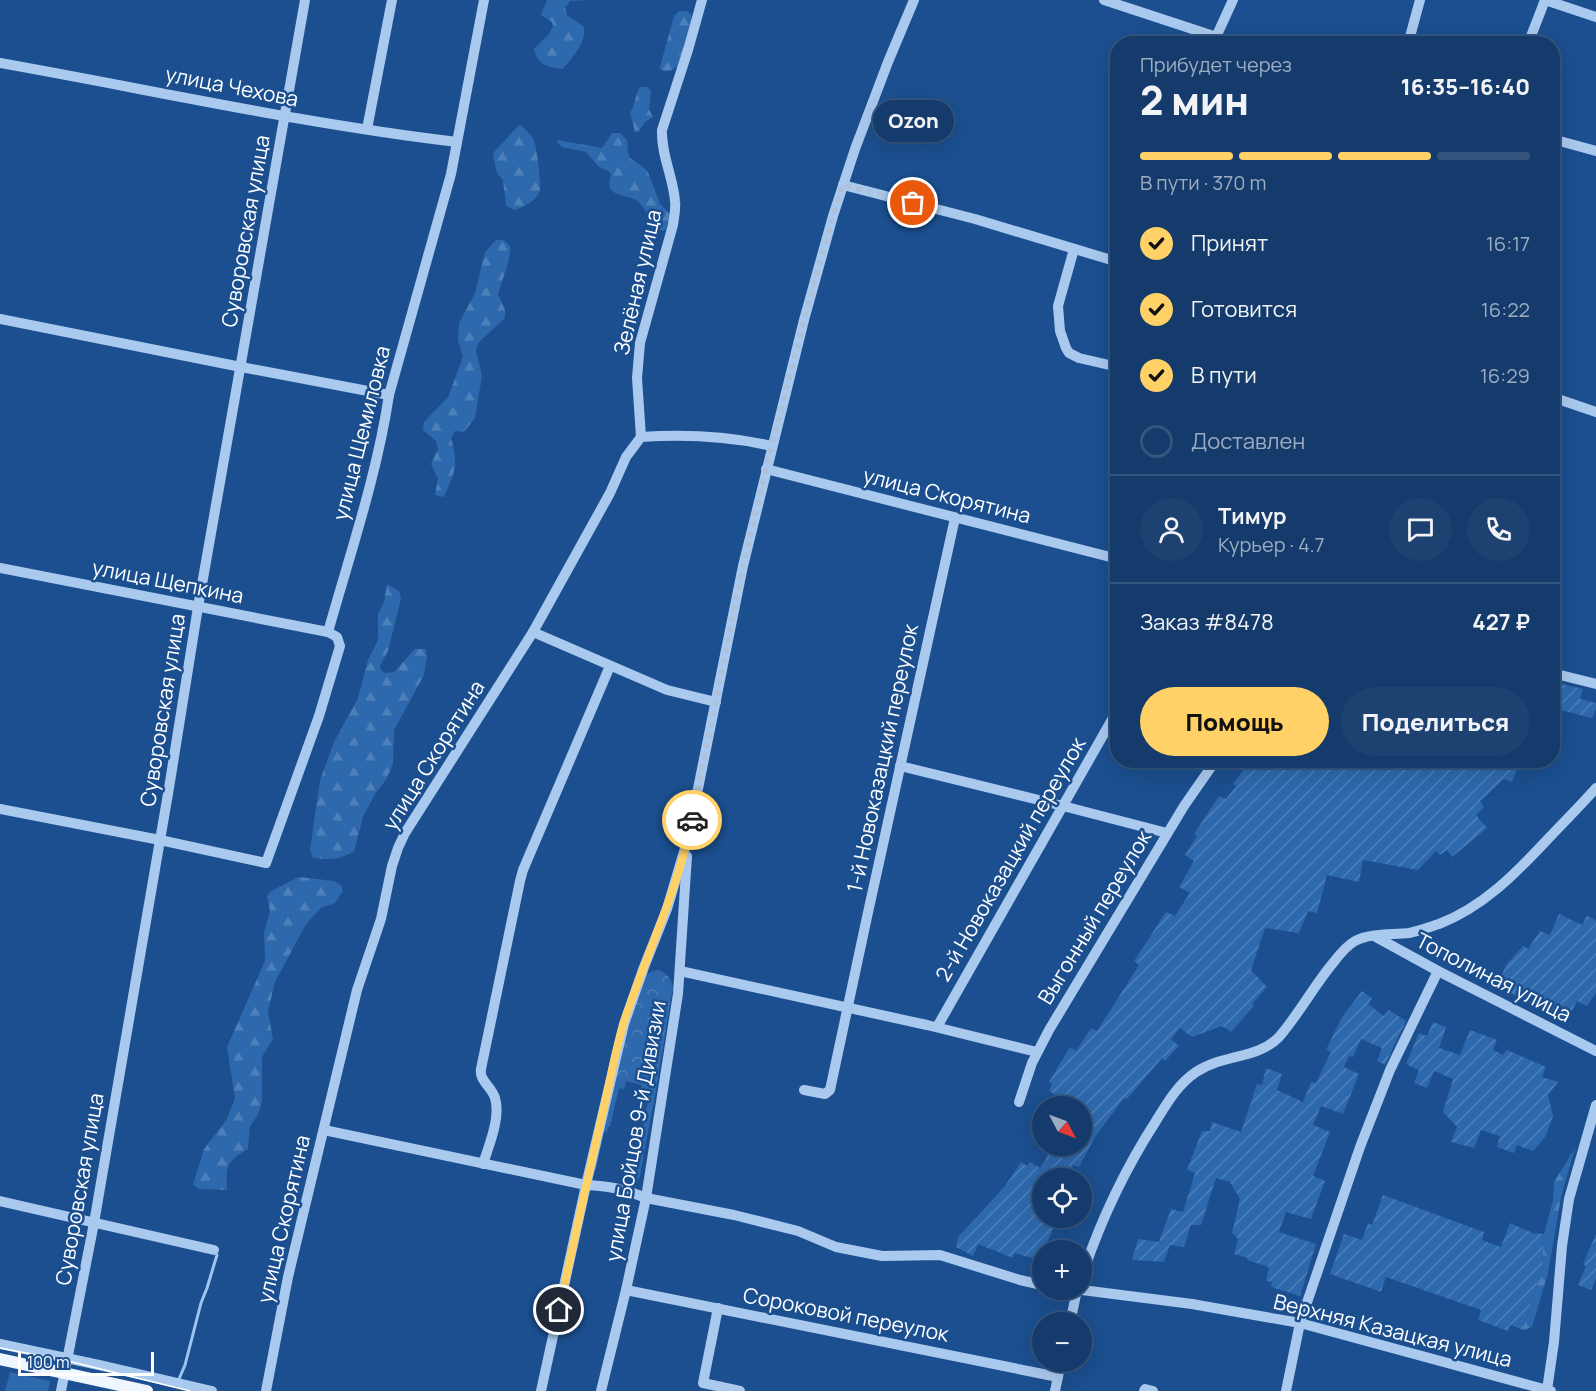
<!DOCTYPE html>
<html lang="ru">
<meta charset="utf-8">
<style>
:root{--surface:#143b6b;--page:#1d4271;--text:#f1f3f6;--muted:#9dadc1;--line:#33557e;--accent:#ffd166}
body{margin:0;font-family:Manrope,sans-serif;background:var(--page);color:var(--text);height:100vh;display:flex;flex-direction:column;font-size:22px;white-space:nowrap}
*{box-sizing:border-box;margin:0}
p{font-size:20px;color:var(--muted)}
.icon{flex:none;width:33px;height:33px;fill:none;stroke:currentColor;stroke-width:2;stroke-linecap:round;stroke-linejoin:round}
.map{position:relative;flex:1;overflow:hidden}
.drawer{position:absolute;left:1110px;top:36px;width:450px;height:732px;display:flex;flex-direction:column;background:var(--surface);border-radius:24px;box-shadow:0 6px 24px #0002,0 0 0 2px var(--line)}
.drawer>*{flex:none}
.needle{width:39px;rotate:131deg}
.fabs{position:absolute;left:1032px;top:1096px;display:grid;gap:12px}
.fabs a{display:grid;place-items:center;width:60px;height:60px;border-radius:50%;background:var(--surface);box-shadow:0 6px 24px #0002,0 0 0 2px var(--line);font-size:30px}
.scale{position:absolute;left:18px;bottom:15px;width:136px;box-sizing:border-box;padding-left:6px;border:3px solid #fff;border-top:0;font-size:16px;line-height:21px;white-space:nowrap;color:#fff;-webkit-text-stroke:4px #1b4f8f;paint-order:stroke}
.pin{position:absolute;display:grid;place-items:center;width:51px;height:51px;color:#fff;margin:-26px;border:3px solid #fff;border-radius:50%;box-shadow:0 2px 6px #0007}
.courier{position:absolute;display:grid;place-items:center;width:60px;height:60px;margin:-30px;border:4px solid #ffd166;border-radius:50%;background:#fff;color:#222;box-shadow:0 2px 8px #0007}
.bubble{position:absolute;height:42px;border-radius:21px;background:var(--surface);box-shadow:0 6px 24px #0002,0 0 0 2px var(--line);font-size:20px;font-weight:800;line-height:42px;text-align:center}
.headline em{font-style:normal;font-weight:800}
.headline div{display:flex;flex-direction:column-reverse}
.headline{display:flex;align-items:center;justify-content:space-between;height:102px;padding:0 30px}
h1{font-size:39px;font-weight:800;line-height:45px}
.bar{display:grid;grid-template-columns:repeat(4,1fr);gap:9px 6px;align-content:center;height:72px;padding:0 30px}
.bar i{height:8px;border-radius:4px;background:var(--line)}
.bar .selected{background:var(--accent)}
.bar p{grid-column:span 4}
.line{display:flex;align-items:center;gap:15px;padding:0 30px;border-top:2px solid var(--line)}
.line div{flex:1}
.round{display:grid;place-items:center;flex:none;width:63px;height:63px;border-radius:32px;background:var(--page)}
ol{padding:0 30px;list-style:none}
li{display:flex;align-items:center;gap:18px;height:66px}
li p{margin-inline-start:auto}
li .icon{padding:6px;border-radius:50%;background:var(--accent);color:#111;stroke-width:4}
li:last-child{color:var(--muted)}
li i{width:33px;height:33px;border:3px solid var(--line);border-radius:50%}
.cta{display:flex;gap:12px;margin-top:auto;padding:12px 30px}
.cta a{flex:1;height:69px;border-radius:36px;background:var(--accent);color:#111;font-size:24px;font-weight:800;line-height:69px;text-align:center}
.cta a+a{background:var(--page);color:var(--text)}
.map>svg:first-child{display:block}
.grass{fill:#2e69ad}
.forest{fill:url(#forest-firs)}
.park{fill:url(#park-crowns)}
.garden{fill:url(#garden-furrows)}
.lines{fill:none;stroke-linecap:round;stroke-linejoin:round}
.stream{stroke:#9cc4f0;stroke-width:3}
.minor{stroke:#a9c9ee;stroke-width:10}
.major{stroke:#f0f6ff;stroke-width:12}
.tram{stroke:#fff;stroke-width:1.5}
.done{stroke:#afc1d8;stroke-width:6;stroke-dasharray:0 10.8}
.route{stroke:#ffd166;stroke-width:8}
.labels{text-anchor:middle;dominant-baseline:central;stroke-width:5;stroke-linejoin:round;paint-order:stroke}
.street-label{font-size:21px;fill:#fff;stroke:#1b4f8f}
</style>
<div class="map">
<svg width="1596" height="1391" viewBox="0 0 1596 1391">
<defs>
<pattern id="forest-firs" width="22" height="20" patternUnits="userSpaceOnUse" patternTransform="scale(1.5)"><rect width="22" height="20" fill="#2e69ad"/><path d="M5 1l3.5 6h-7zM16 11l3.5 6h-7z" fill="#4d80b9"/></pattern>
<pattern id="park-crowns" width="20" height="18" patternUnits="userSpaceOnUse" patternTransform="scale(1.5)"><rect width="20" height="18" fill="#2e69ad"/><path d="M2 6a3 3 0 1 1 6 0M12 15a3 3 0 1 1 6 0" fill="none" stroke="#4d80b9"/></pattern>
<pattern id="garden-furrows" width="10" height="10" patternUnits="userSpaceOnUse" patternTransform="scale(1.5)"><rect width="10" height="10" fill="#2e69ad"/><path d="M-1 1l2-2M0 10L10 0M9 11l2-2" fill="none" stroke="#4d80b9"/></pattern>
</defs>
<rect width="100%" height="100%" fill="#1b4f8f"/>
<!-- grass -->
<g class="grass">
<path d="M613,1087l6,1 -9,39h-2l-1,5h-3l-8,38 -2,-1z"/>
<path d="M649,1095l6,1 -16,84 -5,-6z"/>
<path d="M10,1372l40,9 -2,10h-43z"/>
</g>
<!-- forest -->
<g class="forest">
<path d="M547,0h42l-19,1 -5,6 2,8 17,12c2,17 -11,29 -21,42 -15,-2 -25,-3 -29,-20l15,-15 4,-8 -1,-4 -11,-7z"/>
<path d="M679,11h9l3,4v7c-3,10 -8,35 -13,43 -4,6 -11,7 -17,5l-1,-3 14,-51z"/>
<path d="M640,87h7l4,4 -2,18 4,8 -8,5 -7,10h-3l-5,-19c5,-8 5,-18 10,-26z"/>
<path d="M520,124c4,5 10,9 13,14 4,7 8,44 7,52 -3,11 -16,17 -26,20l-8,-4 -3,-26 -6,-7 -4,-17 1,-4z"/>
<path d="M612,133h8l7,7 1,12 2,6 13,9 5,5 12,32 10,10 -1,14 -6,3c-14,-4 -15,-23 -27,-31 -7,-4 -22,-4 -26,-12 -2,-4 0,-10 1,-14l-3,-3 -9,-4 -13,-15 -24,-5 -5,-5v-2l45,8z"/>
<path d="M496,240h8l6,6c1,14 -8,34 -12,48l7,16v8l-26,24 -3,8 6,26 -7,42 -11,14 -9,-1 -4,7c8,28 4,33 -7,59l-9,-2 3,-16 -7,-15 7,-15 -2,-8 -13,-11 1,-8 24,-25 15,-40 -5,-17 1,-17 16,-30 10,-41z"/>
<path d="M387,584l12,7 2,8 -13,52 -8,15 1,4 4,3 9,-1 21,-23h11l1,8 -3,18 -30,55 -1,34 -7,16 -11,14 -12,23 -9,34c-13,9 -26,9 -41,7l-3,-8 10,-70 14,-38 24,-44 10,-38 10,-20v-26l6,-12z"/>
<path d="M299,877l35,4 7,4 2,6 -8,12 -14,5 -15,16 -31,58 -7,29 5,28 -11,18v44l-4,14 -8,11 -2,23c-22,13 -22,16 -21,41l-28,-1 -6,-5 11,-35 23,-30 8,-21 -8,-51 38,-86 -1,-29 6,-21 -3,-15 4,-5z"/>
<path d="M1575,1148l-14,49 -13,76 -16,54 -9,3 19,-63 2,-33 9,-34 1,-18z"/>
</g>
<!-- park -->
<path class="park" d="M658,970c9,3 13,8 15,17l-18,109 -14,-3 1,-8 -16,-4 -2,8 -11,-2 15,-62 17,-50 8,-4z"/>
<!-- garden -->
<g class="garden">
<path d="M1558,683l25,6 -3,10 16,4v6l-4,9 -31,-8 -8,23v-31z"/>
<path d="M1250,761h270l-8,21 -8,-3 -24,22 4,6 -8,8 11,13 -35,29 -5,-7 -7,5 -4,-4 -18,19 -55,-10 -4,22 -32,-7 -10,38 -9,-2 -9,22 -34,-5 -14,42 16,17 -15,17 2,2 -23,26 -9,-6 -30,11 -12,-9 -9,11 8,7 -14,15 -3,-3 -35,41 -3,-1 -29,39 -16,30 -6,-2 -5,12 5,2h-31v39h28l-4,9 -10,-4 -17,37 -25,-7 -1,5 -35,-14 -5,12 -17,-9 2,-10 48,-52 15,-23 6,4 3,-4 10,6 14,-22h28v-39h-30l6,-11 -9,-5 3,-7 -3,-2 21,-35 6,4 15,-23 6,3 42,-66 -5,-4 32,-49 9,4 15,-23 -11,-6 15,-26 -9,-6 12,-19 -3,-2 25,-38 7,3 10,-13 -3,-2z"/>
<path d="M1559,914l23,11 5,-9 9,4v73l-9,13 -10,-5 -11,21 -69,-36 9,-21 17,-19 5,3 12,-18 10,4z"/>
<path d="M1362,991l10,7 -4,6 16,12 5,-6 17,11 -21,44 -8,-4 5,-13 -21,-9 -8,18 -4,-1 -5,11 15,7 -16,40 -22,-8 -8,19 17,7 -17,44 12,5 -14,38 -25,-7 -7,20 37,12 -16,52 -29,-9 1,-5 -6,-1 3,-14 -22,-7 1,-2 -14,-4 4,-15 -6,-6 8,-34 -10,-17 -14,-4 -15,47h-10l-7,22 -14,-2 -6,17 -32,-2 6,-21 21,3 12,-33 12,3 12,-39 -8,-3 15,-39h8l2,-9 29,10 16,-48 5,1 4,-17 16,6 -5,16 26,12 8,-20 5,1 15,-31 -5,-2 16,-33z"/>
<path d="M1433,1022l13,5 -7,21 21,7 10,-25 27,10 -4,10 10,5 4,-5 39,17 -4,10 16,5 -10,13 5,21 -7,20 -13,15 -16,-6 -3,8 -17,-6 3,-11 -19,-6 -7,18 -23,-6 6,-15 -14,-15 10,-33 -19,-8 -7,17 -13,-5 5,-13 -13,-6 13,-31 8,3z"/>
<path d="M1383,1195l101,37 -2,8 19,7 9,-24 23,10 11,1 -2,33 -19,63 -13,-5 -2,6 -30,-11 3,-10 -95,-33 -5,15 -51,-18 14,-40 18,6 6,-17 4,2z"/>
<path d="M1596,1234v45l-5,11 -13,-5 8,-19 -3,-2z"/>
</g>
<g class="lines">
<!-- stream -->
<path class="stream" d="M179,1379l6,-14 16,-62 6,-15 10,-33"/>
<!-- minor -->
<g class="minor">
<path d="M1104,0l134,44"/>
<path d="M1545,0l51,17"/>
<path d="M1216,37l17,-37"/>
<path d="M1408,44l12,-44"/>
<path d="M1528,44l17,-44"/>
<path d="M0,63c152,27 304,61 457,79"/>
<path d="M367,129l25,-129"/>
<path d="M1552,139l44,12"/>
<path d="M843,185l132,34 143,43"/>
<path d="M1074,249l-16,57 2,25 6,17 3,5 10,5 39,9"/>
<path d="M0,319l241,48 148,28"/>
<path d="M1552,397l44,15"/>
<path d="M641,437l-4,-59 3,-35 33,-118c1,-8 3,-16 2,-24 -2,-25 -14,-46 -13,-71l26,-80 14,-50"/>
<path d="M766,469l352,90"/>
<path d="M0,568l328,64 9,5 3,9 -21,70 -53,147 -106,-23 -160,-31"/>
<path d="M328,632c22,-78 49,-157 61,-237l62,-221 33,-174"/>
<path d="M533,632l134,58 49,12"/>
<path d="M1552,673l44,11"/>
<path d="M900,766l163,40 104,27"/>
<path d="M1376,937l62,34 158,80"/>
<path d="M680,971l247,54 110,27"/>
<path d="M937,1027l181,-318"/>
<path d="M804,1090l21,4 5,-4 37,-173 88,-399"/>
<path d="M1019,1102l13,-39 17,-33 135,-224 32,-46"/>
<path d="M324,1130l262,55c23,1 38,4 60,13l88,17 64,16 38,16 46,9 58,-1 80,25 22,5"/>
<path d="M483,1164c6,-19 18,-47 12,-66 -3,-11 -16,-17 -14,-29l39,-188 3,-11 87,-204"/>
<path d="M0,1201l214,49"/>
<path d="M1082,1276c18,-54 43,-107 74,-155 11,-18 22,-37 40,-49 27,-18 62,-13 83,-35 20,-23 34,-50 54,-74 6,-8 13,-17 22,-22 15,-8 37,-6 54,-8 10,-2 20,-6 30,-9 44,-17 76,-50 107,-83 17,-18 34,-35 50,-53"/>
<path d="M626,1290l432,87"/>
<path d="M1082,1290l110,14 108,19 251,68"/>
<path d="M718,1308l-15,75 37,8"/>
<path d="M1070,1323l7,-33"/>
<path d="M0,1344l99,21 113,26"/>
<path d="M1547,1390l7,-48 8,-96 7,-47 27,-94"/>
<path d="M61,1391l33,-168 75,-435 29,-181 107,-607"/>
<path d="M266,1391l22,-114 69,-287 24,-71 11,-53 6,-18 7,-15 128,-201 77,-139 16,-36 15,-20c45,-3 87,-1 131,9"/>
<path d="M541,1391l45,-206 38,-161 20,-57 23,-58 21,-71 55,-272 61,-246 29,-104 22,-67 33,-87 26,-62"/>
<path d="M601,1391l25,-101 20,-92 32,-204 9,-138"/>
<path d="M1055,1391l6,-29"/>
<path d="M1144,1391l1,-2 8,2"/>
<path d="M1286,1391l14,-68 60,-176 30,-77 48,-99"/>
</g>
<!-- major -->
<path class="major" d="M0,1359l147,32"/>
<!-- tram -->
<path class="tram" d="M0,1348l68,13 122,30"/>
</g>
<g class="lines">
<!-- done -->
<path class="done" d="M692,820l51,-254 23,-97 38,-149 29,-104 10,-31 70,18"/>
<!-- route -->
<path class="route" d="M559,1310c14,-66 29,-133 44,-199 7,-29 12,-60 21,-89 22,-67 54,-132 68,-202"/>
</g>
<g class="labels">
<!-- street labels -->
<g class="street-label">
<text transform="translate(232 86) rotate(11)">улица Чехова</text>
<text transform="translate(245 231) rotate(-80)">Суворовская улица</text>
<text transform="translate(637 282) rotate(-77)">Зелёная улица</text>
<text transform="translate(361 433) rotate(-76)">улица Щемиловка</text>
<text transform="translate(947 495) rotate(14)">улица Скорятина</text>
<text transform="translate(168 581) rotate(11)">улица Щепкина</text>
<text transform="translate(162 710) rotate(-81)">Суворовская улица</text>
<text transform="translate(433 755) rotate(-58)">улица Скорятина</text>
<text transform="translate(882 758) rotate(-78)">1-й Новоказацкий переулок</text>
<text transform="translate(1010 859) rotate(-60)">2-й Новоказацкий переулок</text>
<text transform="translate(1094 917) rotate(-59)">Выгонный переулок</text>
<text transform="translate(1494 977) rotate(27)">Тополиная улица</text>
<text transform="translate(635 1131) rotate(-80)">улица Бойцов 9-й Дивизии</text>
<text transform="translate(79 1189) rotate(-80)">Суворовская улица</text>
<text transform="translate(283 1219) rotate(-77)">улица Скорятина</text>
<text transform="translate(846 1314) rotate(11)">Сороковой переулок</text>
<text transform="translate(1393 1330) rotate(14)">Верхняя Казацкая улица</text>
</g>
</g>
</svg>
<div class="fabs">
<a><svg class="needle" viewBox="-14 -14 28 28"><path d="M0-13l5 13h-10z" fill="#e53935"/><path d="M0 13l5-13h-10z" fill="#9dadc1"/></svg></a>
<a><svg class="icon" aria-label="locate" viewBox="0 0 24 24"><circle cx="12" cy="12" r="6"/><path d="M12 2v4M12 18v4M2 12h4M18 12h4"/></svg></a>
<a>+</a>
<a>−</a>
</div>
<div class="scale">100 m</div>
<div class="pin" style="left:913px;top:203px;background:#ea580c"><svg class="icon" aria-label="bag" viewBox="0 0 24 24"><path d="M5 8h14l-1 12H6zM9 8a3 3 0 0 1 6 0"/></svg></div>
<div class="pin" style="left:559px;top:1310px;background:#1f2937"><svg class="icon" aria-label="home" viewBox="0 0 24 24"><path d="M3 11l9-7 9 7M6 9v11h12V9"/></svg></div>
<div class="courier" style="left:692px;top:820px"><svg class="icon" aria-label="car" viewBox="0 0 24 24"><path d="M5 17H2v-5l4-1 3-4h7l3 4 3 1v5h-3M9 17h6M6 11h13"/><circle cx="7" cy="17" r="2"/><circle cx="17" cy="17" r="2"/></svg></div>
<div class="bubble" style="left:873px;top:100px;width:81px">Ozon</div>
<section class="drawer">
<div class="headline"><div><h1>2 мин</h1><p>Прибудет через</p></div><em>16:35–16:40</em></div>
<div class="bar"><i class="selected"></i><i class="selected"></i><i class="selected"></i><i></i><p>В пути · 370 m</p></div>
<ol>
<li><svg class="icon" aria-label="check" viewBox="0 0 24 24"><path d="M5 12l5 5 9-10"/></svg>Принят<p>16:17</p></li>
<li><svg class="icon" aria-label="check" viewBox="0 0 24 24"><path d="M5 12l5 5 9-10"/></svg>Готовится<p>16:22</p></li>
<li><svg class="icon" aria-label="check" viewBox="0 0 24 24"><path d="M5 12l5 5 9-10"/></svg>В пути<p>16:29</p></li>
<li><i></i>Доставлен</li>
</ol>
<div class="line" style="height:108px"><a class="round"><svg class="icon" aria-label="person" viewBox="0 0 24 24"><circle cx="12" cy="8" r="4"/><path d="M4 21q1-7 8-7t8 7"/></svg></a><div><b>Тимур</b><p>Курьер · 4.7</p></div><a class="round"><svg class="icon" aria-label="chat" viewBox="0 0 24 24"><path d="M4 5h16v11H9l-5 4z"/></svg></a><a class="round"><svg class="icon" aria-label="phone" viewBox="0 0 24 24"><path d="M5 4h4l2 5-3 2q2 4 5 5l2-3 5 2v4C11 20 4 13 5 4z"/></svg></a></div>
<div class="line" style="height:78px"><div>Заказ #8478</div><b>427 ₽</b></div>
<div class="cta"><a>Помощь</a><a>Поделиться</a></div>
</section>
</div>
